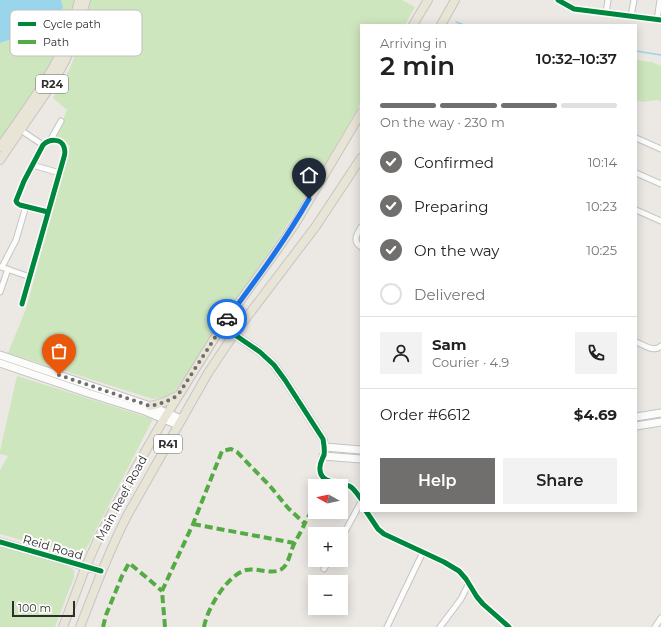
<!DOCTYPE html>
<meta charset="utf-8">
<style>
:root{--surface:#fff;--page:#f2f2f2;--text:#222;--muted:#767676;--line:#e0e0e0;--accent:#706f6e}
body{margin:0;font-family:Montserrat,sans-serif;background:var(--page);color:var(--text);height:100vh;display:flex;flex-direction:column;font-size:15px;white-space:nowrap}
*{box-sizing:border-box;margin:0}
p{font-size:13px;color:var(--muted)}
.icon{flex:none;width:22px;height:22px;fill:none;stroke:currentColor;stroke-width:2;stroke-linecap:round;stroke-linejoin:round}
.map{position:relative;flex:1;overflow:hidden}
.sheet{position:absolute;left:360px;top:24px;width:277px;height:488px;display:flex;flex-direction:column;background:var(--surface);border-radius:0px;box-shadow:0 2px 10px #0003}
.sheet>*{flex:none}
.needle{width:26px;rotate:278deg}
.tools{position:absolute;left:308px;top:479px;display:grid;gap:8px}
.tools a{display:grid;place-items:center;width:40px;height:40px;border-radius:0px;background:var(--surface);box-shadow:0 2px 10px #0003;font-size:20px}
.scale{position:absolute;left:12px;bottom:10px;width:63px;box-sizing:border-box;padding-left:4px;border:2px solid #2e2e2e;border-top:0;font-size:11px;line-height:14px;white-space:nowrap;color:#2e2e2e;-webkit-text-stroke:3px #fff;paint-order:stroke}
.pin{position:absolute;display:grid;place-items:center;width:34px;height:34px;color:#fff;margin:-41px -17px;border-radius:50% 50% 50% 0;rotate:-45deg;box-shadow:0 0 4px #0007}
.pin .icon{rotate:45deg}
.courier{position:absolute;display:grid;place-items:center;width:40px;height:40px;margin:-20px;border:3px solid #1a73e8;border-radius:50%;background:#fff;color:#222;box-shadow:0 1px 5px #0007}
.head em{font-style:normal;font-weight:600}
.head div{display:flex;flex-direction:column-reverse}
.head{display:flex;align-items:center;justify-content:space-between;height:68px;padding:0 20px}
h1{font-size:26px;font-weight:600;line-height:30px}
.bar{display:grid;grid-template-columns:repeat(4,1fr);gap:6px 4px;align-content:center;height:48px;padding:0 20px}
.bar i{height:5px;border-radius:3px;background:var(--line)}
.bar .on{background:var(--accent)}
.bar p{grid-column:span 4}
.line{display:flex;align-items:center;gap:10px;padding:0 20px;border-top:1px solid var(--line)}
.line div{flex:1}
.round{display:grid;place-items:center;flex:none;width:42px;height:42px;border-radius:0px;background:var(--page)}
ol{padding:0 20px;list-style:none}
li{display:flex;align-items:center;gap:12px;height:44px}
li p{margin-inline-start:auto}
li .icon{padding:4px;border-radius:50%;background:var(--accent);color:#fff;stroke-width:4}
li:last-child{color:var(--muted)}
li i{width:22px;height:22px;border:2px solid var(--line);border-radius:50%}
.primary-button{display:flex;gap:8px;margin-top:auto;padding:8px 20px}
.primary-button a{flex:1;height:46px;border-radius:0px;background:var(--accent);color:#fff;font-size:16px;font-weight:600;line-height:46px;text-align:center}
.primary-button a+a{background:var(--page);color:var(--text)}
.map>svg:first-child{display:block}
.green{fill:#cee6be}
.water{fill:#99d6ec}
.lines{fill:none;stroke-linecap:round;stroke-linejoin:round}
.stream{stroke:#99d6ec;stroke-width:1.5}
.street-casing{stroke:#c5c4c5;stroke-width:7}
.secondary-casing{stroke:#c5c4c5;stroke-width:9}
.primary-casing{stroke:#c6c5c4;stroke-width:10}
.street{stroke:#fcfcfb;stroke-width:5}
.secondary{stroke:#fcfcfb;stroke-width:7}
.primary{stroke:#e8e4d6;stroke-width:8}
.quiet{stroke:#54ab44;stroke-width:4;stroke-dasharray:8 4;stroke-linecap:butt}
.cycleway-casing{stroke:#fff;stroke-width:8}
.cycleway{stroke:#00873e;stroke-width:5}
.done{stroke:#706f6e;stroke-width:4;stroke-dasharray:0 7.2}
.route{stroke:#1a73e8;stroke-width:5}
.labels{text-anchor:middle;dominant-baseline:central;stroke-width:4;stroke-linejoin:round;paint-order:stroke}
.shield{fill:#fff;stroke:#6d6d6d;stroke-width:1}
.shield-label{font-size:11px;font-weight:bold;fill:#2e2e2e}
.street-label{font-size:12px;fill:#2e2e2e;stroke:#fff}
.key{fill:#fff;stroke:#c0c0c0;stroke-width:1}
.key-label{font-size:11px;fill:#2e2e2e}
</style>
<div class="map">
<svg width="661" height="627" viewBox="0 0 661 627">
<rect width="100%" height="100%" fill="#ece8e4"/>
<!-- green -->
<g class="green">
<path d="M61,0h15l-2,10 -22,53 -52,78v-98l17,-6 20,-5 6,-2 20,-22z"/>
<path d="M90,0h312l13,7 -10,18h-44v78l-61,103 -126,186 -6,5 -15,2 -145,-46 18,-44 44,-163 -14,-9 11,-27 -14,-12 17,-30 15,-39z"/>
<path d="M636,60l16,2 9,4v36l-4,-2 -14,2 -7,-2z"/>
<path d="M17,376l136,43 -71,138 -82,-23v-64l8,-14 -8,-2v-3z"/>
<path d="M0,546l67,20 7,4v7l-19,50h-55z"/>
</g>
<!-- water -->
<path class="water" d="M0,0h61l2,8 -20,22 -6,2 -20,5 -17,6z"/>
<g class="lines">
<!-- stream -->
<g class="stream">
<path d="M456,22l8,3"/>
<path d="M636,51l25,4"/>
</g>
<defs>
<g id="street">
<path d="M558,0l16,9 87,11"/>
<path d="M606,13l2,-13"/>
<path d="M631,16l3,-16"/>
<path d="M657,20l3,-20"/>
<path d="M19,129l24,16"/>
<path d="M636,138l25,11"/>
<path d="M50,141l11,-20"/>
<path d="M32,165l28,8"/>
<path d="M636,173l25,11"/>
<path d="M636,210l25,11"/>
<path d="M361,227c-4,7 -9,14 0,20"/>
<path d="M1,267l29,10"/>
<path d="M2,267l14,-27 10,-34"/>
<path d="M0,292l8,-23"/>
<path d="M22,304l42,-147c1,-3 1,-7 0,-10 -3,-9 -15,-8 -21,-2l-19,36 -8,20 1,2 3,2 28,7"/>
<path d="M636,342c8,3 18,11 25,4"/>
<path d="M325,447c-1,2 -1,6 -2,9 -1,5 -4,9 -3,15 2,14 22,10 31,16 4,3 7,8 10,12"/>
<path d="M366,511l12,18 6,5 60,28 15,9 7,8 11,18 6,7 26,23"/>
<path d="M341,539l20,-37"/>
<path d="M324,569l5,-9"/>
<path d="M387,627l36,-75"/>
<path d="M440,627l21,-28 8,-16"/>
<path d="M655,627l6,-9"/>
</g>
<g id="secondary">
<path d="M222,326l38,26 14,13 11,15 38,59 2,8 36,3"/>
<path d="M0,355l150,51 31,13"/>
<path d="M0,363l88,30 57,18 33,14"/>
<path d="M636,417l25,-4"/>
<path d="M636,426l25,-4"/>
<path d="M323,456l38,3"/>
<path d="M0,542l101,29"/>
</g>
<g id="primary">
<path d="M413,25l15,-25"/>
<path d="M441,25l14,-25"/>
<path d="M0,147c33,-48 67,-89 79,-147"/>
<path d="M0,160l54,-79 11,-20 11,-25 10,-36"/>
<path d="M150,406c10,-2 18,-5 27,-10"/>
<path d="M63,627l23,-61 14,-31 35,-66 29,-50 58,-93 55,-76 18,-26 66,-111"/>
<path d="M80,627c15,-38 29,-77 48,-113l80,-141 26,-39 82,-108 45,-68"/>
</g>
</defs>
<!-- street casing -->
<use href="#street" class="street-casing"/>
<!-- secondary casing -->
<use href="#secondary" class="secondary-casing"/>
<!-- primary casing -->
<use href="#primary" class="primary-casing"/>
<!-- street -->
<use href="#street" class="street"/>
<!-- secondary -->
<use href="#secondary" class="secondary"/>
<!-- primary -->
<use href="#primary" class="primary"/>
<!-- quiet -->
<g class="quiet">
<path d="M193,524l101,19"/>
<path d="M103,627l3,-12 16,-39 7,-13 17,14 16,14"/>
<path d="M165,627l-3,-36 31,-67 29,-73 9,-2 6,3 33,34 18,22 16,15"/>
<path d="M204,627c3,-18 23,-52 42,-57 11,-3 29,7 38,-3 5,-5 7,-17 10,-23 2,-4 4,-7 6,-11 5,-9 8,-18 15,-26"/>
</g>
<defs>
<g id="cycleway">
<path d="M558,0l16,9 87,11"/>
<path d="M22,304l42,-147c1,-3 1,-7 0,-10 -3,-9 -15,-8 -21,-2l-19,36 -8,20 1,2 3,2 28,7"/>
<path d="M222,326l38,26 14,13 11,15 38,59c1,6 2,11 1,16 -2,5 -5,9 -4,15 1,15 22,11 31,17 4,3 7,8 10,12"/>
<path d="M366,511l12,18 6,5 60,28 15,9 7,8 11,18 6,7 26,23"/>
<path d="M0,542l101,29"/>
</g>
</defs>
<!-- cycleway casing -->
<use href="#cycleway" class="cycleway-casing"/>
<!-- cycleway -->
<use href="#cycleway" class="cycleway"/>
</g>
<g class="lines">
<!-- done -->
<path class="done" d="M59,375l91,31c10,-2 19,-5 28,-11l49,-76"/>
<!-- route -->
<path class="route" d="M227,319c29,-39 58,-78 82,-120"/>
</g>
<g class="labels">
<!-- shield labels -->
<g class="shield">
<rect x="36" y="75" width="32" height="18" rx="3"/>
<rect x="154" y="435" width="28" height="18" rx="3"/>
</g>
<g class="shield-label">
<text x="52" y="84">R24</text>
<text x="168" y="444">R41</text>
</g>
<!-- street labels -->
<g class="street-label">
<text transform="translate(121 498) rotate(-62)">Main Reef Road</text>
<text transform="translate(53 547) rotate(16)">Reid Road</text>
</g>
</g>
<!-- legend -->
<rect x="10" y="10" width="132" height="46" rx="6" class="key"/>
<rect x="18" y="22" width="18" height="4" fill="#00873e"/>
<rect x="18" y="40" width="18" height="4" fill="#54ab44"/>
<g class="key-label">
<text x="43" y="28">Cycle path</text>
<text x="43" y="46">Path</text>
</g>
</svg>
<div class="tools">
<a><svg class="needle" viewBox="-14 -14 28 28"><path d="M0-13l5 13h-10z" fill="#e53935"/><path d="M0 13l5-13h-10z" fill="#767676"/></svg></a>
<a>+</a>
<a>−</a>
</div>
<div class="scale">100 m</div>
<div class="pin" style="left:59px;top:375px;background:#ea580c"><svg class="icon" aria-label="bag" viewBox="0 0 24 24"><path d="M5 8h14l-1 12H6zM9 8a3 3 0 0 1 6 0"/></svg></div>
<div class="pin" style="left:309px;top:199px;background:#1f2937"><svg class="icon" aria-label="home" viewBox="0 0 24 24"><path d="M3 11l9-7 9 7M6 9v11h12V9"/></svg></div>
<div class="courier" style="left:227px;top:319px"><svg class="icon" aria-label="car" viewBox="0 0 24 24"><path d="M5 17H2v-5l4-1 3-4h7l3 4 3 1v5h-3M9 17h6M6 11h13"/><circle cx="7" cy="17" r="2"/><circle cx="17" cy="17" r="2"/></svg></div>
<section class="sheet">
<div class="head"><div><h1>2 min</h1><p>Arriving in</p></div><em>10:32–10:37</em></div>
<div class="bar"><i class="on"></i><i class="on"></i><i class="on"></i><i></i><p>On the way · 230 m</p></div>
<ol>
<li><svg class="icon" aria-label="check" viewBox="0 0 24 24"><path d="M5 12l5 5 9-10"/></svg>Confirmed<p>10:14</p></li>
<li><svg class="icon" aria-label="check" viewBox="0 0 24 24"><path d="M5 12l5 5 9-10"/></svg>Preparing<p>10:23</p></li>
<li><svg class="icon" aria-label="check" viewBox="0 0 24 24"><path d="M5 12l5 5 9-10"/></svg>On the way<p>10:25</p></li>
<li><i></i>Delivered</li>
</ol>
<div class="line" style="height:72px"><a class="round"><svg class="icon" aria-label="person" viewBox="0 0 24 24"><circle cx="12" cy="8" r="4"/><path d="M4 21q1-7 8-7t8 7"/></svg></a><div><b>Sam</b><p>Courier · 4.9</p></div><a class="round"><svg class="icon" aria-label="phone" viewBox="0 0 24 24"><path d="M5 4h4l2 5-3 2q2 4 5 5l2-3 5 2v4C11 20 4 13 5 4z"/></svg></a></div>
<div class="line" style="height:52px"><div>Order #6612</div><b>$4.69</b></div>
<div class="primary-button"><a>Help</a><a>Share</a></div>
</section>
</div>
